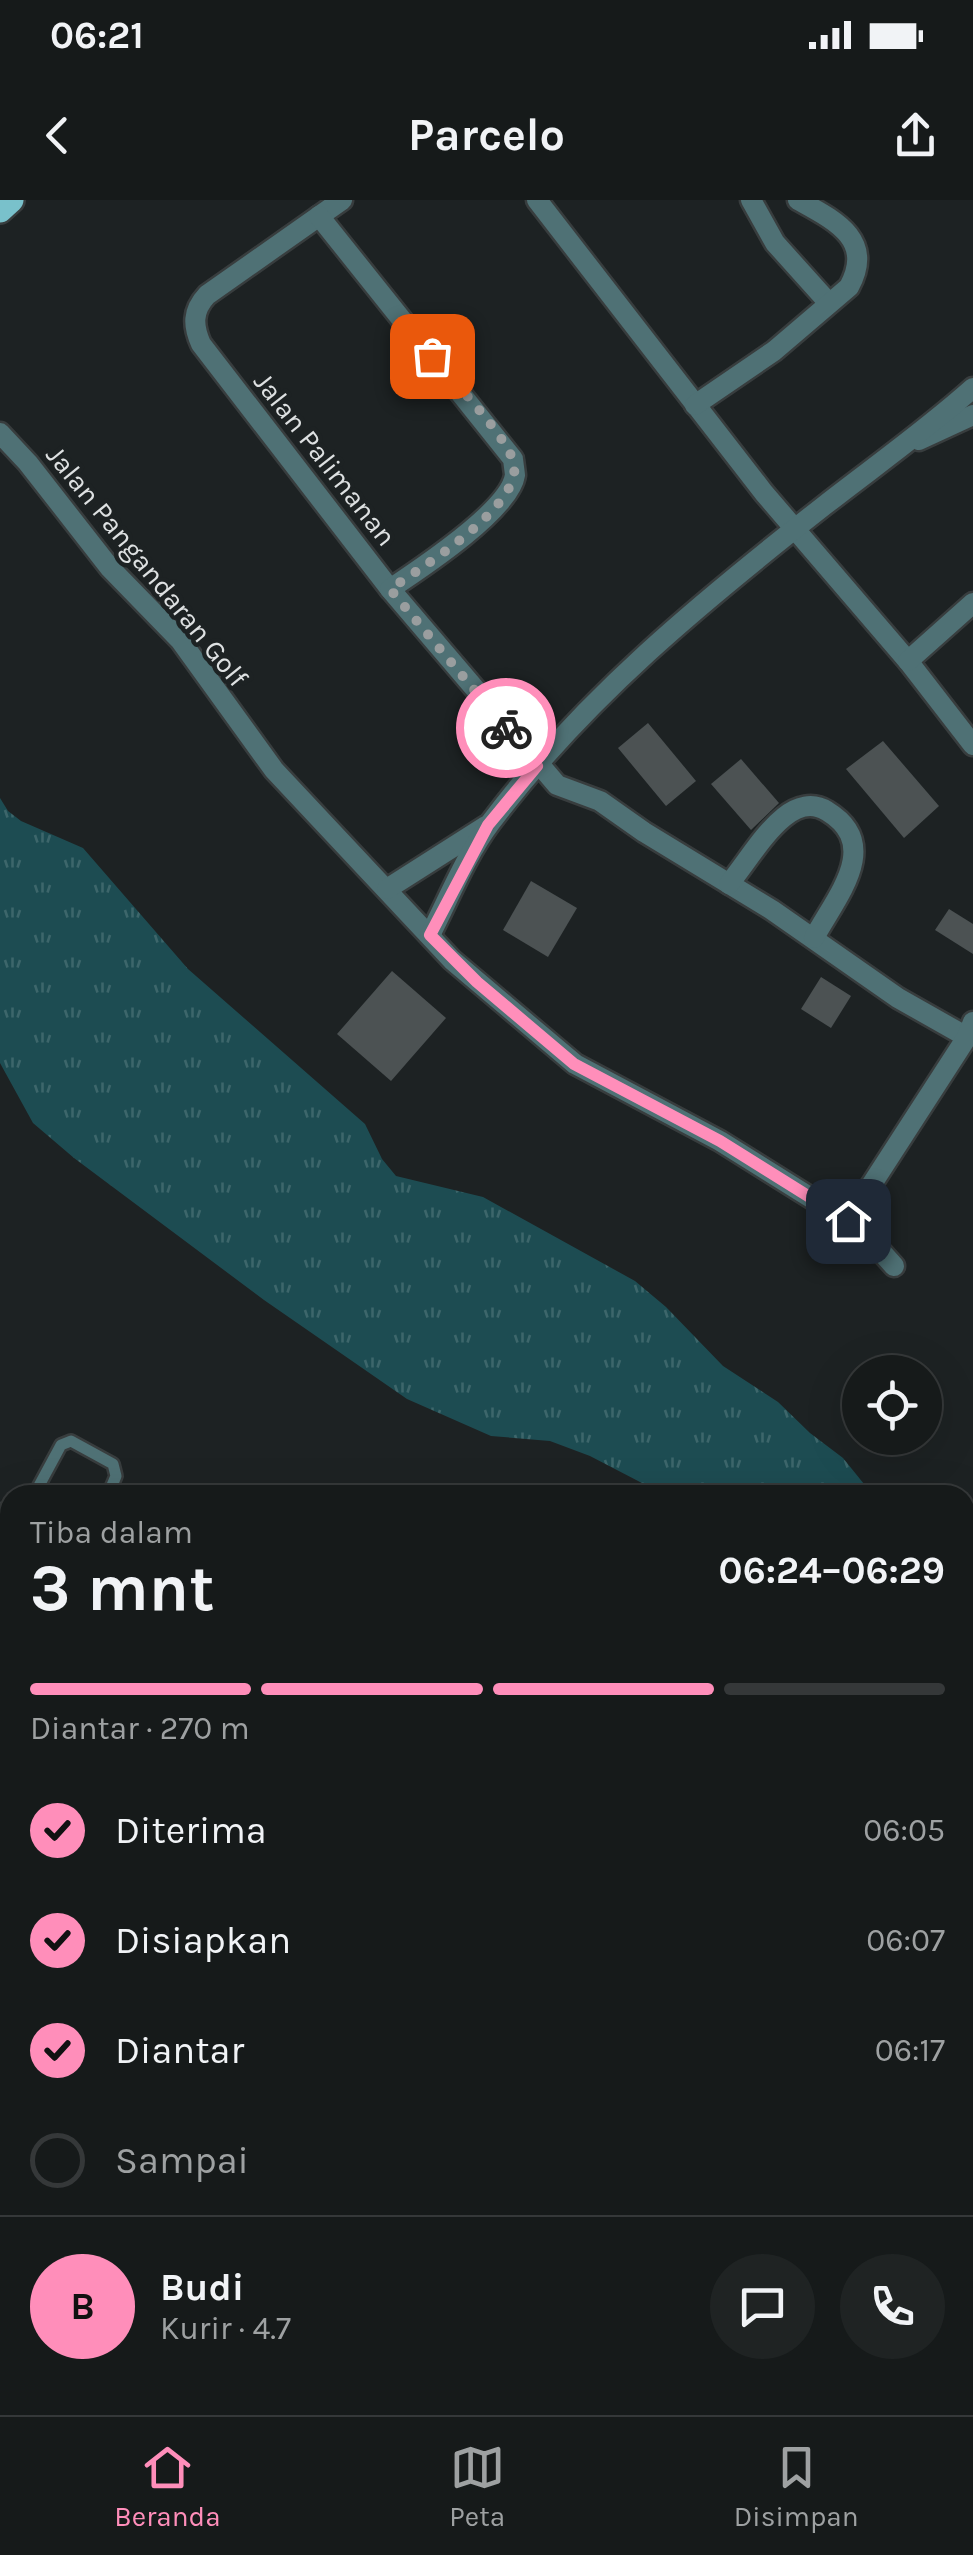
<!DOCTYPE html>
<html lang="id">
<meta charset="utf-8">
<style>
:root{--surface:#161a1a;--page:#1f2323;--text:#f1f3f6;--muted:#9ea1a2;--line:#353839;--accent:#ff8eba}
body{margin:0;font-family:Karla,sans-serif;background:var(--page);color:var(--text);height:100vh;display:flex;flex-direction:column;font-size:38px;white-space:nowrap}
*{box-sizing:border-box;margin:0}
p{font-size:32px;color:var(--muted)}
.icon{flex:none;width:55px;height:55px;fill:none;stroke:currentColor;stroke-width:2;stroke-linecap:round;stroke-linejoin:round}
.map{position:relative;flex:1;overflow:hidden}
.details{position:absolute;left:0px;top:1285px;width:975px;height:930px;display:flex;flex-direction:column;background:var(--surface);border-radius:30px 30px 0 0;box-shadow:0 10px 40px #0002,0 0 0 2px var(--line)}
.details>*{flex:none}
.fabs{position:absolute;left:842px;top:1155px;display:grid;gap:20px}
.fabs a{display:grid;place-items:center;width:100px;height:100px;border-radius:50%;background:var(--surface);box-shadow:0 10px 40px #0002,0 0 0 2px var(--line);font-size:50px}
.pin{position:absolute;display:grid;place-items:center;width:85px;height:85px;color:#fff;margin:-42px;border-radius:20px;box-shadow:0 5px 15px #0006}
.courier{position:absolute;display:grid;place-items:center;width:100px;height:100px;margin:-50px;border:8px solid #ff8eba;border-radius:50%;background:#fff;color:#222;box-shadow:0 2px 12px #0007}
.headline em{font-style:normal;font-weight:700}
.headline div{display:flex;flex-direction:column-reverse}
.headline{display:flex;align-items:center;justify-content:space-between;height:170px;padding:0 30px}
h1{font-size:65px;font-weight:700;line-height:75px}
.bar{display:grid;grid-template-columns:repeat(4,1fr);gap:15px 10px;align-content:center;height:120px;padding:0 30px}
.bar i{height:12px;border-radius:8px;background:var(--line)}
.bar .selected{background:var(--accent)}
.bar p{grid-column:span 4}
.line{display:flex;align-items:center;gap:25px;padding:0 30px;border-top:2px solid var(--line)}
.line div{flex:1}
.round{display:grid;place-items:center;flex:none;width:105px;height:105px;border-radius:52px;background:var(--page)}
ol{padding:0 30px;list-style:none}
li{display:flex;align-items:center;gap:30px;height:110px}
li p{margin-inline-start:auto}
li .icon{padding:10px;border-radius:50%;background:var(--accent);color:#111;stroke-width:4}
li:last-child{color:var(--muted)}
li i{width:55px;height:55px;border:5px solid var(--line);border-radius:50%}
.status{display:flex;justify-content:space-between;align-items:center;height:70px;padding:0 50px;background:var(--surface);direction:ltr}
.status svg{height:28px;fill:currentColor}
header{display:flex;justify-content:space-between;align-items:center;height:130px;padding:0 30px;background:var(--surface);font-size:45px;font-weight:700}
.tab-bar{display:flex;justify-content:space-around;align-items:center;height:140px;border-top:2px solid var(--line);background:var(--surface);font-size:28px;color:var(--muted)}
.tab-bar a{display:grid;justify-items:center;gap:5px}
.tab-bar .selected{color:var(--accent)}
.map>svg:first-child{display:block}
.grass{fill:url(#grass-tufts)}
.water{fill:url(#water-ripples)}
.building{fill:#4c5253}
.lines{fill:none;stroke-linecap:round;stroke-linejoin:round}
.lane-casing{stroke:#383d3e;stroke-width:16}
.street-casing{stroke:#383d3e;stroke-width:25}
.primary-casing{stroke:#383d3e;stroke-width:30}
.lane{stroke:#4f7175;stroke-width:11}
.street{stroke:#4f7175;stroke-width:20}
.primary{stroke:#79c1cb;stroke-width:25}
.primary-bridge-casing{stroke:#383d3e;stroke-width:30;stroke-linecap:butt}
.primary-bridge{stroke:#79c1cb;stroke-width:25}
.done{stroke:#9a9e9f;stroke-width:10;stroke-dasharray:0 18}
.route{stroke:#ff8eba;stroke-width:12}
.labels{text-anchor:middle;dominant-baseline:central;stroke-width:9;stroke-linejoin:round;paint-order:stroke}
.street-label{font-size:28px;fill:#dee1e2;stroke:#1d2223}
</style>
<div class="status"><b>06:21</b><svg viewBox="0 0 49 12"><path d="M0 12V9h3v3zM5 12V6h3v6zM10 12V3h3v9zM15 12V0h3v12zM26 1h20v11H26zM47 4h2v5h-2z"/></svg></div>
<header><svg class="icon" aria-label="back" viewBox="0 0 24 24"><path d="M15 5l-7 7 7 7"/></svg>Parcelo<svg class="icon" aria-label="share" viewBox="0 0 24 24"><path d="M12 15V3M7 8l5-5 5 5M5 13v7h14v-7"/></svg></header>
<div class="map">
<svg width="973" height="2215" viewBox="0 0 973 2215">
<defs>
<pattern id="grass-tufts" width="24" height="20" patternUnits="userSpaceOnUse" patternTransform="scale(2.5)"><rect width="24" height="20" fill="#1d4c52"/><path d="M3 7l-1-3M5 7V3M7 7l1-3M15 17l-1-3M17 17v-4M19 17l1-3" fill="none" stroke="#3d666b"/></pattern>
<pattern id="water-ripples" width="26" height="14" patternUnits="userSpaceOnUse" patternTransform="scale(2.5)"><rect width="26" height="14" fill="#01737e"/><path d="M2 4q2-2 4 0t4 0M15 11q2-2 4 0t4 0" fill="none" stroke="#328d96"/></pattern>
</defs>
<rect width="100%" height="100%" fill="#1d2223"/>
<!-- grass -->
<path class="grass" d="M0,598l8,13 13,10 62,27 105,121 177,155 17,35 14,17 87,21 152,84 31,26 57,59 55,36 32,31 33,25 21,26 3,11h-202l-75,-39 -40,-15 -59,-5 -84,-37 -143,-99 -190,-142 -41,-35 -33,-60z"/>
<!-- water -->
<path class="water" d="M0,1787l10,3v233l-10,23z"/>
<!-- building -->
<g class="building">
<path d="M648,523l48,58 -30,25 -48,-58z"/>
<path d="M883,541l56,65 -35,32 -58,-69z"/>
<path d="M741,559l38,44 -28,27 -40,-46z"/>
<path d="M531,681l46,27 -29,49 -45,-27z"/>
<path d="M949,709l24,15v30l-38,-24z"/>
<path d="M392,771l54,47 -55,63 -54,-47z"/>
<path d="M821,777l30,19 -20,32 -30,-19z"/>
</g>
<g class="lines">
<defs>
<path id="lane" d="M34,1295l27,-50 10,-4 42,23 3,12 -8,19"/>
<g id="street">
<path d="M342,0l-135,95c-15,16 -14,31 -6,49l189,245 167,196 43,16 44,31 128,78 126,88 69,39"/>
<path d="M537,0l227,293 144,168 65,84"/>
<path d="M751,0l24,43 53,59"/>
<path d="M319,16l194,243c0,1 2,15 2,16 -5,35 -95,94 -125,114"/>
<path d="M695,205l79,-54 75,-64c26,-48 -15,-67 -51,-87"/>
<path d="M0,233l28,30 82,105 70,72 94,130 178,190 123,104 145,77 128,80 20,16 26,29"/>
<path d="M919,240l54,-25"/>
<path d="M908,461l65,-58"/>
<path d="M729,684c18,-22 34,-50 55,-67 13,-11 29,-15 43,-6 56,34 9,86 -13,127"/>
<path d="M387,689l99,-63"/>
<path d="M430,735c19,-37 36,-80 61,-113 93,-124 213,-222 334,-317 50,-39 101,-75 148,-117"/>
<path d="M848,1021l119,-184 6,-15"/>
<path d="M0,1314l10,20"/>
<path d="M965,1821l8,-5"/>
<path d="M965,1867l8,-6"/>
<path d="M965,2186l8,5"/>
<path d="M61,2215l1,-10"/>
<path d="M191,2215l15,-10"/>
</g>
<g id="primary">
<path d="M0,10l11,-10"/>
<path d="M965,1604l8,35"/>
</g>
</defs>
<!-- lane casing -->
<use href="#lane" class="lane-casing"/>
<!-- street casing -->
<use href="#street" class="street-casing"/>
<!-- primary casing -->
<use href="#primary" class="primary-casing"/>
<!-- lane -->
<use href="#lane" class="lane"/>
<!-- street -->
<use href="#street" class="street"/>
<!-- primary -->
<use href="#primary" class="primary"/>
<defs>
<path id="primary-bridge" d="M965,1390l7,-29"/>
</defs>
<!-- primary-bridge casing -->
<use href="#primary-bridge" class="primary-bridge-casing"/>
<!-- primary-bridge -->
<use href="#primary-bridge" class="primary-bridge"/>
</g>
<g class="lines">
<!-- done -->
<path class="done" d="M432,156c22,26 70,75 81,104 15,43 -92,108 -123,129l116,139"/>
<!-- route -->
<path class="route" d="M506,528l31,38 -49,59 -58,110 47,47 97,82 146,77 128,80"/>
</g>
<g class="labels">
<!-- street labels -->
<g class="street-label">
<text transform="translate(325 259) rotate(52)">Jalan Palimanan</text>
<text transform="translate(147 366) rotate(51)">Jalan Pangandaran Golf</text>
</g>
</g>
</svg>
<div class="fabs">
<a><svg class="icon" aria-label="locate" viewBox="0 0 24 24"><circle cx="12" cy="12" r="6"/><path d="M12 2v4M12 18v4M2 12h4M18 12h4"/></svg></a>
</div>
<div class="pin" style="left:432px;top:156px;background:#ea580c"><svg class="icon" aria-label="bag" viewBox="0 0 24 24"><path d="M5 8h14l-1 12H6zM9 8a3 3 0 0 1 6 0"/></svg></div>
<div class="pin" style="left:848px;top:1021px;background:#1f2937"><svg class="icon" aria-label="home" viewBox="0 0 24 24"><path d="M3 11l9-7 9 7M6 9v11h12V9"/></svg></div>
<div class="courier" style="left:506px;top:528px"><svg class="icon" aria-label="bike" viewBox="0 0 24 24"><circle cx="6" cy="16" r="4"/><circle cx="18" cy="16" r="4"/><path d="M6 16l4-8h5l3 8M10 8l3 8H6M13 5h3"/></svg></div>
<section class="details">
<div class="headline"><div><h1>3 mnt</h1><p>Tiba dalam</p></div><em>06:24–06:29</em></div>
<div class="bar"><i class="selected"></i><i class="selected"></i><i class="selected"></i><i></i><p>Diantar · 270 m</p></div>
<ol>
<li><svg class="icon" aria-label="check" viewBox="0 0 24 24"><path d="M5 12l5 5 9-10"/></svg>Diterima<p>06:05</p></li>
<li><svg class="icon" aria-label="check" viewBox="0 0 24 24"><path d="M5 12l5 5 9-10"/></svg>Disiapkan<p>06:07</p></li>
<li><svg class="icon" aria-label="check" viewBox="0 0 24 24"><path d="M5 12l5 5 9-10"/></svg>Diantar<p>06:17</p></li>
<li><i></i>Sampai</li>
</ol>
<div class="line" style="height:180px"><b class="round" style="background:var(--accent);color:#111">B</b><div><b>Budi</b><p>Kurir · 4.7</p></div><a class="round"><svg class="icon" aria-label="chat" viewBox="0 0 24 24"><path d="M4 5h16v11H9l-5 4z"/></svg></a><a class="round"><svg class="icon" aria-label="phone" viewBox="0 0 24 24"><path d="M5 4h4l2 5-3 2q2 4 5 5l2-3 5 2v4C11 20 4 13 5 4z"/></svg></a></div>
</section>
</div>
<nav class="tab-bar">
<a class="selected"><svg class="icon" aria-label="home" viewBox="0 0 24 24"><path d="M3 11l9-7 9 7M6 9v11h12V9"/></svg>Beranda</a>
<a><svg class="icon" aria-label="map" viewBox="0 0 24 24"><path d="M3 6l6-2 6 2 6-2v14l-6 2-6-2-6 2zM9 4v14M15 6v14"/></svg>Peta</a>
<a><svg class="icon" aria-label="saved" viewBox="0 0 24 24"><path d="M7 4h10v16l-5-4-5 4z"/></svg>Disimpan</a>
</nav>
